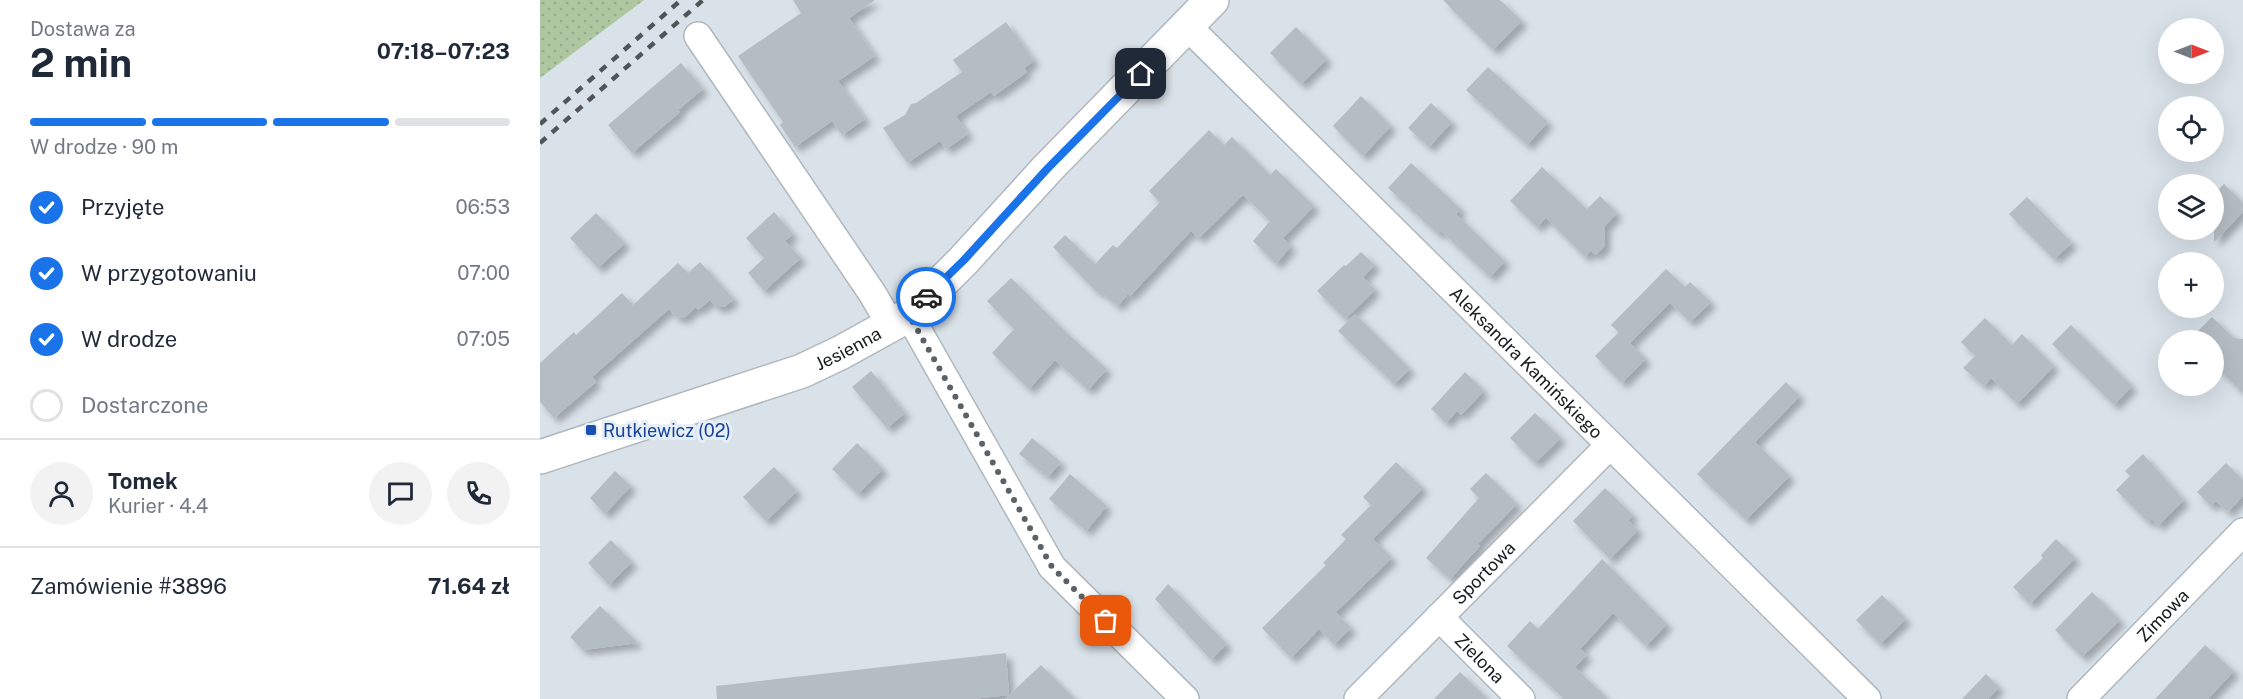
<!DOCTYPE html>
<html lang="pl">
<meta charset="utf-8">
<style>
:root{--surface:#fff;--page:#f2f2f3;--text:#1f2937;--muted:#747a83;--line:#e0e1e3;--accent:#1a73e8}
body{margin:0;font-family:"Public Sans",sans-serif;background:var(--page);color:var(--text);height:100vh;display:flex;flex-direction:column;font-size:22px;white-space:nowrap}
*{box-sizing:border-box;margin:0}
p{font-size:20px;color:var(--muted)}
.icon{flex:none;width:33px;height:33px;fill:none;stroke:currentColor;stroke-width:2;stroke-linecap:round;stroke-linejoin:round}
.map{position:relative;flex:1;overflow:hidden}
.side{display:flex;flex-direction:column;background:var(--surface);width:540px}
.side>*{flex:none}
.needle{width:39px;rotate:90deg}
.fabs{position:absolute;left:1618px;top:18px;display:grid;gap:12px}
.fabs a{display:grid;place-items:center;width:66px;height:66px;border-radius:50%;background:var(--surface);box-shadow:0 6px 24px #0002;font-size:30px}
.pin{position:absolute;display:grid;place-items:center;width:51px;height:51px;color:#fff;margin:-26px;border-radius:12px;box-shadow:0 3px 9px #0006}
.courier{position:absolute;display:grid;place-items:center;width:60px;height:60px;margin:-30px;border:4px solid #1a73e8;border-radius:50%;background:#fff;color:#222;box-shadow:0 2px 8px #0007}
.headline em{font-style:normal;font-weight:700}
.headline div{display:flex;flex-direction:column-reverse}
.headline{display:flex;align-items:center;justify-content:space-between;height:102px;padding:0 30px}
h1{font-size:39px;font-weight:700;line-height:45px}
.bar{display:grid;grid-template-columns:repeat(4,1fr);gap:9px 6px;align-content:center;height:72px;padding:0 30px}
.bar i{height:8px;border-radius:4px;background:var(--line)}
.bar .active{background:var(--accent)}
.bar p{grid-column:span 4}
.line{display:flex;align-items:center;gap:15px;padding:0 30px;border-top:2px solid var(--line)}
.line div{flex:1}
.round{display:grid;place-items:center;flex:none;width:63px;height:63px;border-radius:32px;background:var(--page)}
ol{padding:0 30px;list-style:none}
li{display:flex;align-items:center;gap:18px;height:66px}
li p{margin-inline-start:auto}
li .icon{padding:6px;border-radius:50%;background:var(--accent);color:#fff;stroke-width:4}
li:last-child{color:var(--muted)}
li i{width:33px;height:33px;border:3px solid var(--line);border-radius:50%}
main{display:flex;flex:1;min-height:0}
.map>svg:first-child{display:block}
.garden{fill:url(#garden-dots)}
.building{fill:#b4bdc4;filter:url(#shadow)}
.lines{fill:none;stroke-linecap:round;stroke-linejoin:round}
.minor-casing{stroke:#afb8bf;stroke-width:30}
.tertiary-casing{stroke:#afb8bf;stroke-width:36}
.minor{stroke:#fff;stroke-width:27}
.tertiary{stroke:#fff;stroke-width:33}
.rail{stroke:#505558;stroke-width:4.5;stroke-dasharray:8 8;stroke-linecap:butt}
.done{stroke:#5c6165;stroke-width:6;stroke-dasharray:0 10.8}
.route{stroke:#1a73e8;stroke-width:8}
.transit-dot{fill:#1a4fb4;stroke:#e6eff7;stroke-width:2}
.labels{text-anchor:middle;dominant-baseline:central;stroke-width:6;stroke-linejoin:round;paint-order:stroke}
.street-label{font-size:18px;fill:#191c1e;stroke:#e6eff7}
.transit-label{font-size:18px;fill:#164399;stroke:#e6eff7;text-anchor:start}
</style>
<main>
<section class="side">
<div class="headline"><div><h1>2 min</h1><p>Dostawa za</p></div><em>07:18–07:23</em></div>
<div class="bar"><i class="active"></i><i class="active"></i><i class="active"></i><i></i><p>W drodze · 90 m</p></div>
<ol>
<li><svg class="icon" aria-label="check" viewBox="0 0 24 24"><path d="M5 12l5 5 9-10"/></svg>Przyjęte<p>06:53</p></li>
<li><svg class="icon" aria-label="check" viewBox="0 0 24 24"><path d="M5 12l5 5 9-10"/></svg>W przygotowaniu<p>07:00</p></li>
<li><svg class="icon" aria-label="check" viewBox="0 0 24 24"><path d="M5 12l5 5 9-10"/></svg>W drodze<p>07:05</p></li>
<li><i></i>Dostarczone</li>
</ol>
<div class="line" style="height:108px"><a class="round"><svg class="icon" aria-label="person" viewBox="0 0 24 24"><circle cx="12" cy="8" r="4"/><path d="M4 21q1-7 8-7t8 7"/></svg></a><div><b>Tomek</b><p>Kurier · 4.4</p></div><a class="round"><svg class="icon" aria-label="chat" viewBox="0 0 24 24"><path d="M4 5h16v11H9l-5 4z"/></svg></a><a class="round"><svg class="icon" aria-label="phone" viewBox="0 0 24 24"><path d="M5 4h4l2 5-3 2q2 4 5 5l2-3 5 2v4C11 20 4 13 5 4z"/></svg></a></div>
<div class="line" style="height:78px"><div>Zamówienie #3896</div><b>71.64 zł</b></div>
</section>
<div class="map">
<svg width="1703" height="699" viewBox="0 0 1703 699">
<defs>
<pattern id="garden-dots" width="8" height="8" patternUnits="userSpaceOnUse" patternTransform="scale(1.5)"><rect width="8" height="8" fill="#aec7a1"/><path d="M2 2h.1M6 6h.1" fill="none" stroke="#95aa8a" stroke-width="1.8" stroke-linecap="round"/></pattern>
<filter id="shadow"><feDropShadow dx="5.5" dy="5.5" stdDeviation="3" flood-color="#0004"/></filter>
</defs>
<rect width="100%" height="100%" fill="#d9e2e9"/>
<!-- garden -->
<path class="garden" d="M0,0h104l-104,78z"/>
<!-- building -->
<g class="building">
<path d="M253,0h82l-26,18 26,38 -37,25 27,38 -23,16 -10,-14 -37,26 -15,-22 3,-3 -45,-66 63,-43z"/>
<path d="M903,0h57l22,21 -29,29z"/>
<path d="M466,22l28,39 -10,7 3,4 -33,24 -3,-4 -35,24 12,18 -22,15 -6,-8 -33,22 -24,-35 22,-13 6,-11 5,-1 46,-31 -9,-12z"/>
<path d="M756,27l31,32 -26,25 -31,-31z"/>
<path d="M141,63l22,26 -25,21 2,2 -48,41 -24,-28z"/>
<path d="M948,67l60,55 -21,23 -61,-55z"/>
<path d="M821,96l30,30 -28,30 -30,-30z"/>
<path d="M891,103l21,19 -23,25 -21,-19z"/>
<path d="M669,130l15,15 8,-8 38,38 6,-6 38,37 -31,32 8,8 -15,18 -23,-23 17,-20 -27,-26 -44,43 -8,-7 -61,65 -20,-18 17,17 -9,11 -20,-16 -1,2 -44,-45 12,-12 30,29 18,-19 4,3 43,-46 -11,-11z"/>
<path d="M871,163l50,46 -5,5 49,47 -15,16 -49,-46 -3,3 -50,-46z"/>
<path d="M1002,167l45,42 13,-13 17,17 -12,13v20l-9,9 -5,-4 -6,6 -39,-39 -9,9 -27,-26z"/>
<path d="M1684,184l19,19v9l-29,30v-48z"/>
<path d="M1487,197l45,46 -18,16 -45,-45z"/>
<path d="M234,212l19,22 -8,7 16,17 -37,33 -16,-18 16,-15 -18,-20z"/>
<path d="M56,213l29,30 -27,25 -28,-30z"/>
<path d="M821,252l14,13 -12,12 12,13 -30,29 -28,-28 27,-26 2,1z"/>
<path d="M160,262l34,37 -10,8h-8l-6,-7 -12,10 -2,-3 -12,11 -8,-1 -7,-8 -77,68 4,5 -42,36 -14,-16v-39l34,-31 2,3 46,-42 11,12 45,-42 10,10z"/>
<path d="M1126,269l19,18 5,-5 21,20 -21,20 -20,-19 -40,40 -19,-18z"/>
<path d="M471,278l56,55 40,36 -19,21 -33,-30 -26,29 -37,-36 22,-24 -27,-28z"/>
<path d="M815,314l55,55 -16,15 -56,-53z"/>
<path d="M1672,317l22,21 9,1v54l-29,-28v-25h-25z"/>
<path d="M1445,318l27,27 10,-11 32,32 -37,38 -26,-26 -7,8 -21,-18 12,-12 -14,-14z"/>
<path d="M1531,325l61,61 -18,19 -62,-61z"/>
<path d="M1079,332l27,27 -24,24 -27,-27z"/>
<path d="M331,371l34,42 -18,15 -35,-41z"/>
<path d="M925,372l19,19 -23,24 -4,-4 -11,12 -15,-14z"/>
<path d="M1246,382l14,14 -45,46 35,34 -44,44 -49,-46z"/>
<path d="M995,413l26,25 -26,25 -25,-25z"/>
<path d="M492,438l29,24 -13,15 -29,-23z"/>
<path d="M317,443l26,26 -25,25 -26,-25z"/>
<path d="M1603,454l41,46 -26,26 -6,-7 -4,3 -32,-32 14,-14 -5,-5z"/>
<path d="M856,462l27,26 -50,51 19,19 -56,54 15,16 -17,17 -15,-16 -28,29 -29,-30 64,-63 -3,-2 23,-24 -5,-4 30,-30 -8,-8z"/>
<path d="M1686,463l17,17v16l-15,16 -12,-11 -5,5 -14,-14z"/>
<path d="M234,467l23,24 -31,30 -23,-24z"/>
<path d="M75,471l16,15 -26,28 -15,-16z"/>
<path d="M946,473l31,31 -39,40 2,2 -30,33 -24,-21 53,-60 -9,-9z"/>
<path d="M530,474l37,32 -21,25 -37,-32z"/>
<path d="M1065,488l28,27 -5,5 10,10 -28,29 -37,-38z"/>
<path d="M1516,539l19,19 -45,46 -17,-17 30,-29 -2,-3z"/>
<path d="M71,540l21,22 -23,23 -21,-22z"/>
<path d="M1062,559l65,65 -21,22 -33,-33 -33,36 7,6 -12,12 33,32h-44l-57,-53 23,-25 8,8z"/>
<path d="M628,584l59,60 -16,16 -56,-61z"/>
<path d="M1552,592l28,28 -38,37 -27,-27z"/>
<path d="M1342,595l24,24 -26,25 -24,-24z"/>
<path d="M60,606l38,37 -55,7 -13,-13z"/>
<path d="M1665,645l29,26 -26,28h-53z"/>
<path d="M466,653l3,42 -38,4h-254l-1,-13z"/>
<path d="M501,665l34,34h-70l4,-4z"/>
<path d="M920,672l28,27h-54z"/>
<path d="M1446,674l13,13 -11,12h-26z"/>
</g>
<g class="lines">
<defs>
<g id="minor">
<path id="s1" d="M647,26l680,673"/>
<path d="M158,36l174,257 19,32"/>
<path d="M369,315l143,252 133,132"/>
<path id="s2" d="M899,617l82,82"/>
<path id="s3" d="M818,699l252,-254"/>
<path id="s4" d="M1541,699l162,-167"/>
</g>
<g id="tertiary">
<path id="s5" d="M0,457l262,-86 38,-18 69,-38 55,-55 84,-92 164,-168"/>
</g>
</defs>
<!-- minor casing -->
<use href="#minor" class="minor-casing"/>
<!-- tertiary casing -->
<use href="#tertiary" class="tertiary-casing"/>
<!-- minor -->
<use href="#minor" class="minor"/>
<!-- tertiary -->
<use href="#tertiary" class="tertiary"/>
<!-- rail -->
<g class="rail">
<path d="M0,124l141,-124"/>
<path d="M0,143l163,-143"/>
</g>
</g>
<g class="lines">
<!-- done -->
<path class="done" d="M386,297l-17,18 143,252 54,54"/>
<!-- route -->
<path class="route" d="M386,297l38,-37 84,-92 93,-94"/>
</g>
<!-- markers -->
<rect class="transit-dot" x="45" y="424" width="12" height="12" rx="3"/>
<g class="labels">
<!-- street labels -->
<g class="street-label">
<text stroke="none"><textPath href="#s5" startOffset="327">Jesienna</textPath></text>
<text stroke="none"><textPath href="#s1" startOffset="478">Aleksandra Kamińskiego</textPath></text>
<text stroke="none"><textPath href="#s3" startOffset="178">Sportowa</textPath></text>
<text stroke="none"><textPath href="#s4" startOffset="117">Zimowa</textPath></text>
<text stroke="none"><textPath href="#s2" startOffset="58">Zielona</textPath></text>
</g>
<!-- transit labels -->
<g class="transit-label">
<text x="63" y="430">Rutkiewicz (02)</text>
</g>
</g>
</svg>
<div class="fabs">
<a><svg class="needle" viewBox="-14 -14 28 28"><path d="M0-13l5 13h-10z" fill="#e53935"/><path d="M0 13l5-13h-10z" fill="#747a83"/></svg></a>
<a><svg class="icon" aria-label="locate" viewBox="0 0 24 24"><circle cx="12" cy="12" r="6"/><path d="M12 2v4M12 18v4M2 12h4M18 12h4"/></svg></a>
<a><svg class="icon" aria-label="layers" viewBox="0 0 24 24"><path d="M12 4l9 5-9 5-9-5zM3 14l9 5 9-5"/></svg></a>
<a>+</a>
<a>−</a>
</div>
<div class="pin" style="left:566px;top:621px;background:#ea580c"><svg class="icon" aria-label="bag" viewBox="0 0 24 24"><path d="M5 8h14l-1 12H6zM9 8a3 3 0 0 1 6 0"/></svg></div>
<div class="pin" style="left:601px;top:74px;background:#1f2937"><svg class="icon" aria-label="home" viewBox="0 0 24 24"><path d="M3 11l9-7 9 7M6 9v11h12V9"/></svg></div>
<div class="courier" style="left:386px;top:297px"><svg class="icon" aria-label="car" viewBox="0 0 24 24"><path d="M5 17H2v-5l4-1 3-4h7l3 4 3 1v5h-3M9 17h6M6 11h13"/><circle cx="7" cy="17" r="2"/><circle cx="17" cy="17" r="2"/></svg></div>
</div>
</main>
